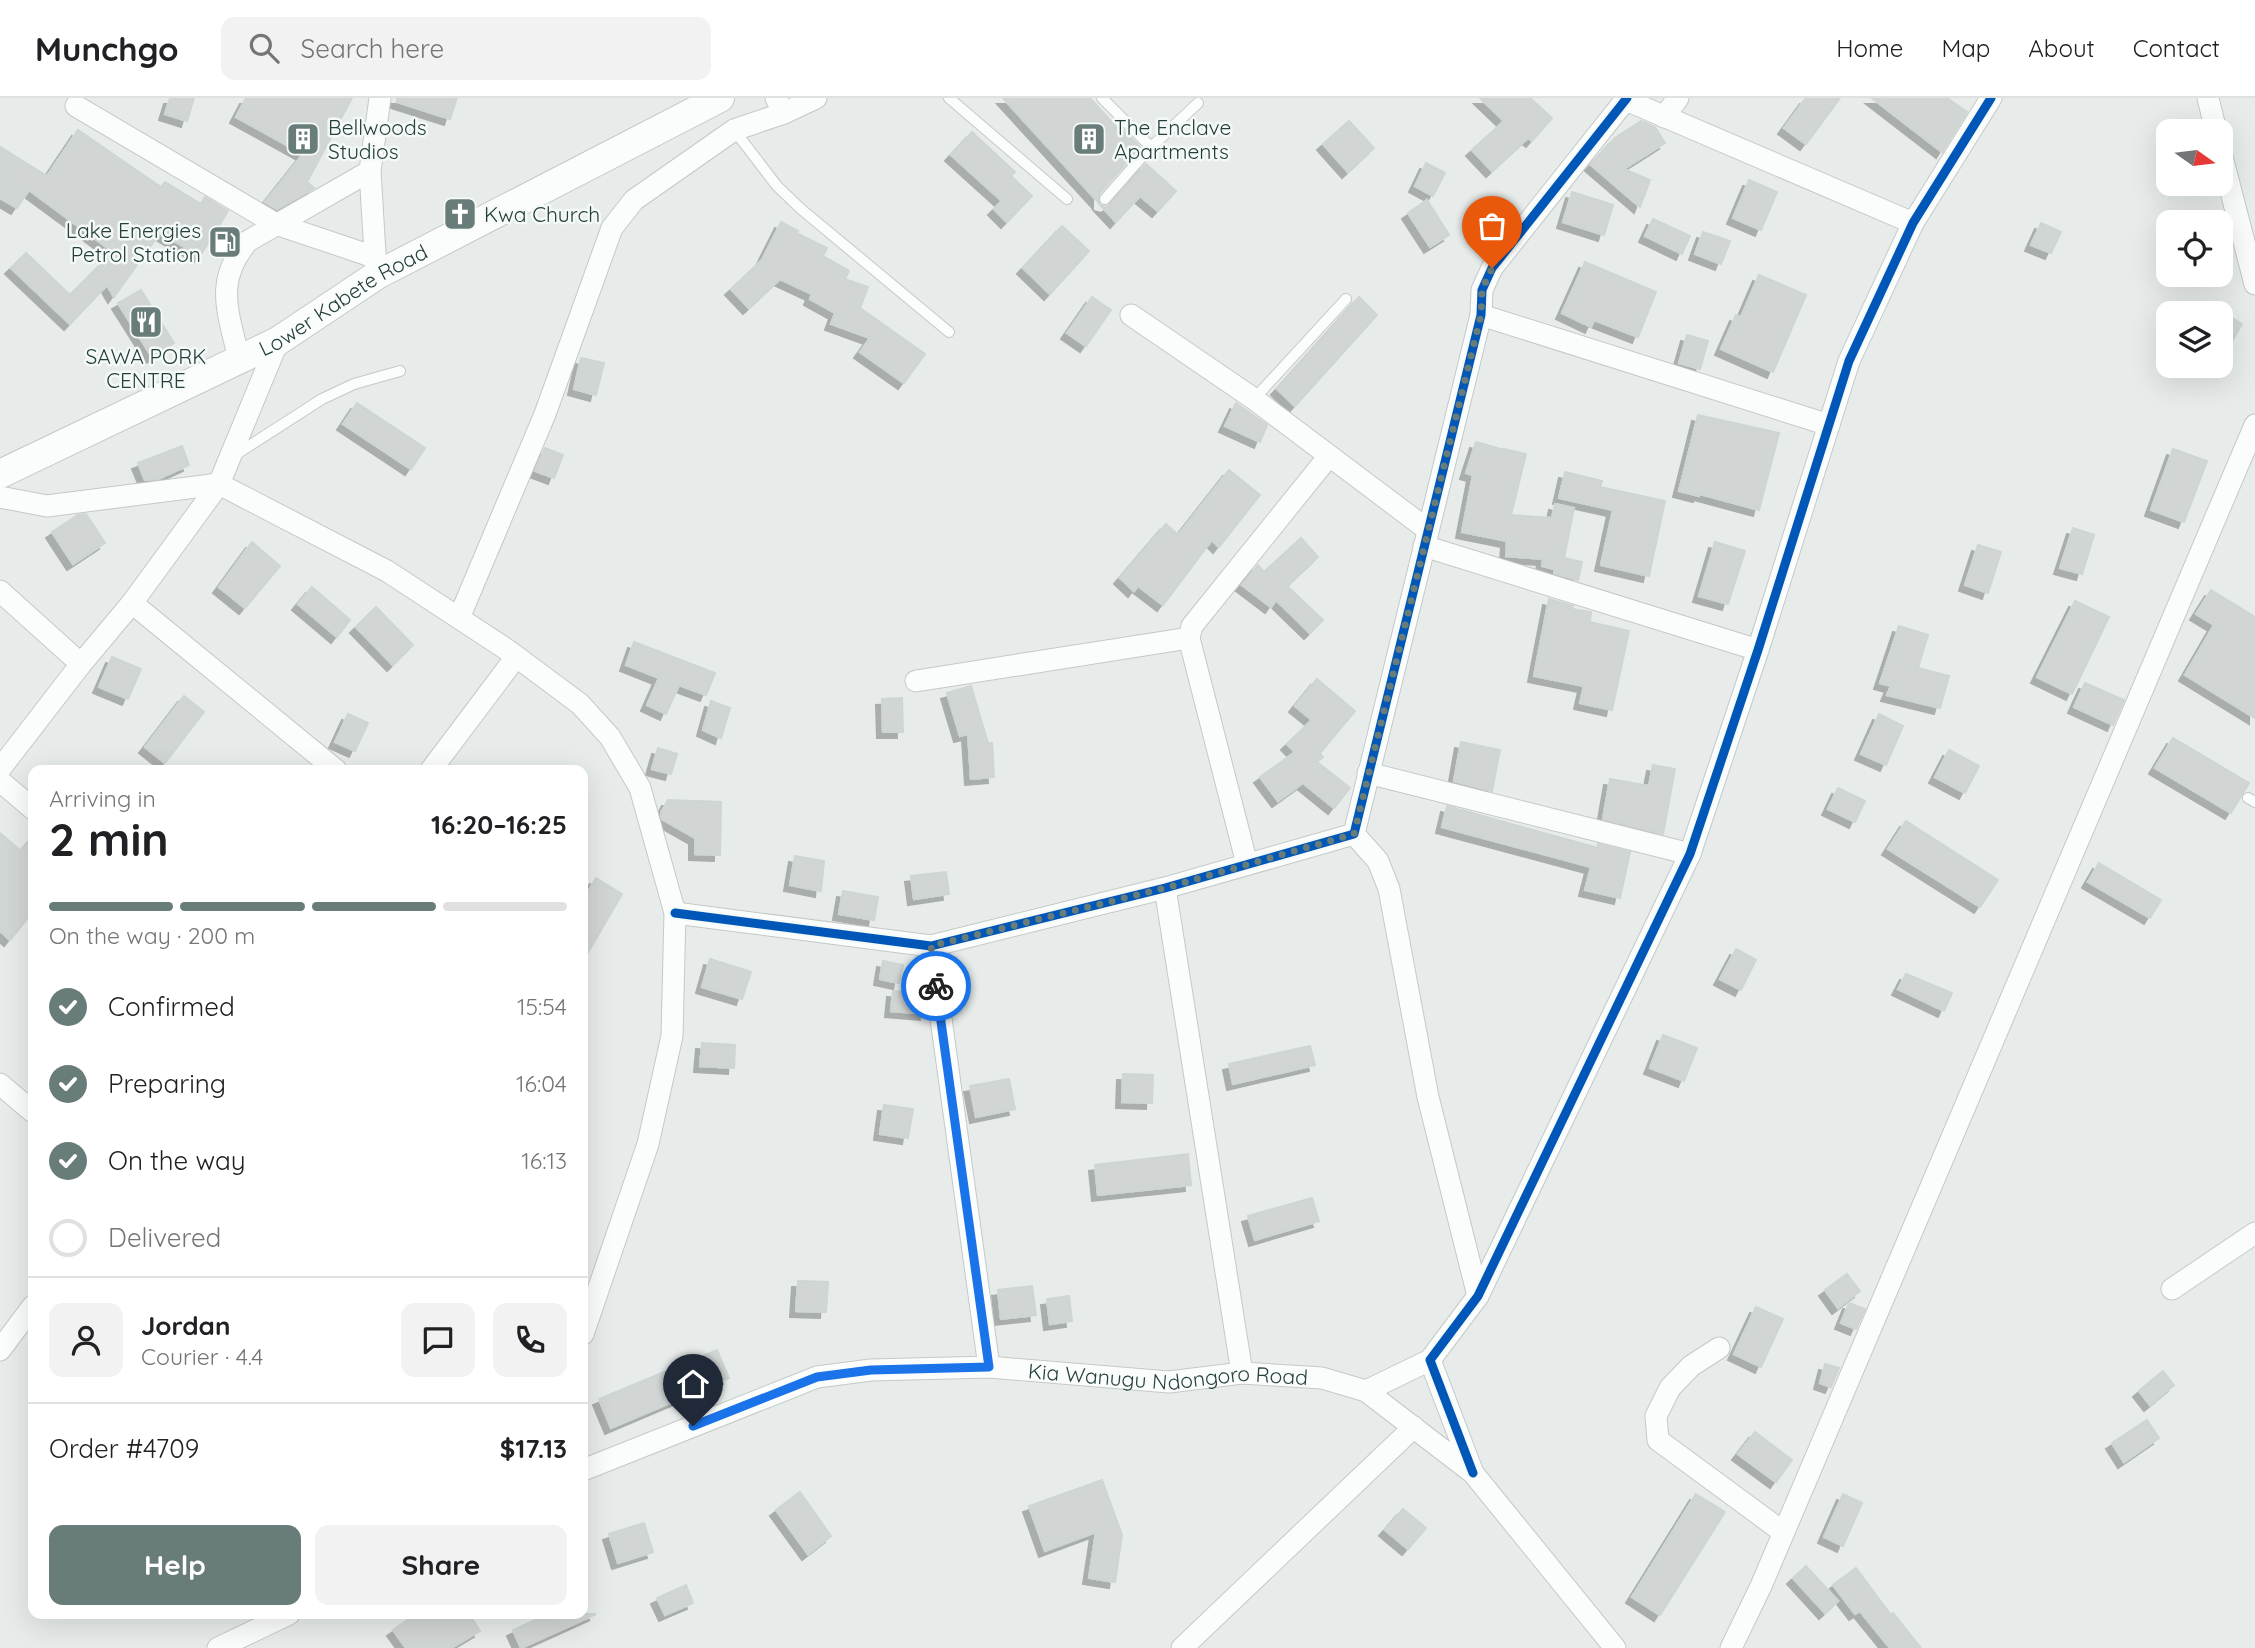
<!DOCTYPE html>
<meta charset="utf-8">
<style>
:root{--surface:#fff;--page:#f2f2f2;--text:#202124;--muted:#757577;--line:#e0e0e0;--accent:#687c79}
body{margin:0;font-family:Quicksand,sans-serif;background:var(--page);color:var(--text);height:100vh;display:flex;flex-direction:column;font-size:26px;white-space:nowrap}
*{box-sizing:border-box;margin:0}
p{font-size:23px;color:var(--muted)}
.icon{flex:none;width:38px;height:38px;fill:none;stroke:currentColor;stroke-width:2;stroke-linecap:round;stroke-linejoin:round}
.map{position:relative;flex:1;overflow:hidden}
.sheet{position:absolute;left:28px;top:667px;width:560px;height:854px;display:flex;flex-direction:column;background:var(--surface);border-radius:14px;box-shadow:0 7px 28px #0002}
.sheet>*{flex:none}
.needle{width:46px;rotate:104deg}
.tools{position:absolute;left:2156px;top:21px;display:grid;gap:14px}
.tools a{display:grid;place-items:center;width:77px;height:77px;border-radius:14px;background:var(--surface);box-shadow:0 7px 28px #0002;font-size:35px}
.pin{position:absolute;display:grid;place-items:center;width:60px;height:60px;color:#fff;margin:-72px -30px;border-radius:50% 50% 50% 0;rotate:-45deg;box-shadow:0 0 7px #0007}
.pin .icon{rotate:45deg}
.courier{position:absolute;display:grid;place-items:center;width:70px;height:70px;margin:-35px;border:5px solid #1a73e8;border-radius:50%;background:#fff;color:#222;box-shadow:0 2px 9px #0007}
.summary em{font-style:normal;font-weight:700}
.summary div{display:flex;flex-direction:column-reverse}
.summary{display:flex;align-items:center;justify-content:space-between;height:119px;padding:0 21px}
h1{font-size:46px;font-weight:700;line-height:52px}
.bar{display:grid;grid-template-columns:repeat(4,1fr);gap:10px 7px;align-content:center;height:84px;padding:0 21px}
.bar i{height:9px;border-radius:5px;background:var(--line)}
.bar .current{background:var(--accent)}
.bar p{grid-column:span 4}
.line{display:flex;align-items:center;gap:18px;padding:0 21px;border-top:2px solid var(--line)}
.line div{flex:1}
.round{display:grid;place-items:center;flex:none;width:74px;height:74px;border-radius:14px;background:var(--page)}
ol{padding:0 21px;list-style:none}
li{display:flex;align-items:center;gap:21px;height:77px}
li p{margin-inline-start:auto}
li .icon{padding:7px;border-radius:50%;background:var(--accent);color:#fff;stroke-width:4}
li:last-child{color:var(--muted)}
li i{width:38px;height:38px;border:4px solid var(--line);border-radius:50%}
.primary-button{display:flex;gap:14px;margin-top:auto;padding:14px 21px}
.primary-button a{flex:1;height:80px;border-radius:14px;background:var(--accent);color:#fff;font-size:28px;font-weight:700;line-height:80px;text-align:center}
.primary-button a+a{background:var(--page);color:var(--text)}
header{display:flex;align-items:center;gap:42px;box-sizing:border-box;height:98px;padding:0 35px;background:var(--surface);border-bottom:2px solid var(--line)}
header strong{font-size:33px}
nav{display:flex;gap:38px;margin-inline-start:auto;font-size:24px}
.search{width:490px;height:63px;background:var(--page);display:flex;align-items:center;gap:18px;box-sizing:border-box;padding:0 24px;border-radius:14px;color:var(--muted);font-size:26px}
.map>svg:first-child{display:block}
.building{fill:#d1d5d4;stroke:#cfd5d3;stroke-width:2;filter:url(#shadow)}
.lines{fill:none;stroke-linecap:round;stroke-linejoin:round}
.lane-casing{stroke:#c4c9c7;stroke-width:12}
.street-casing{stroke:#c4c9c7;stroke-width:23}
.secondary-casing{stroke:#c2c9c7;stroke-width:30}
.lane{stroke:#fbfcfc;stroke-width:10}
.street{stroke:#fbfcfc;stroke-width:21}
.secondary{stroke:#fbfcfc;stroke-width:28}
.cycleway-casing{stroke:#f5faf8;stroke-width:13}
.cycleway{stroke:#0057b8;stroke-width:9}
.done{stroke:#687c79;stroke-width:7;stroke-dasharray:0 12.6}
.route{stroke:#1a73e8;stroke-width:9}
.labels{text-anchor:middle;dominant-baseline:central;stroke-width:5;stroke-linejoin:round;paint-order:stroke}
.poi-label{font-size:21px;fill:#243f3c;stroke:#f5faf8;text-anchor:start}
.street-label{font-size:21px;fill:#243f3c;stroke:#f5faf8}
</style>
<header>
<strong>Munchgo</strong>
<div class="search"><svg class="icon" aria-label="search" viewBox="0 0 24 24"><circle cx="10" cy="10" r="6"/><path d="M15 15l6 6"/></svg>Search here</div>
<nav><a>Home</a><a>Map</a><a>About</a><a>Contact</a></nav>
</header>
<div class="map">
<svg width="2255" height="1550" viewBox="0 0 2255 1550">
<defs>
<filter id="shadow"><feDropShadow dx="-6" dy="6" stdDeviation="0" flood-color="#0004"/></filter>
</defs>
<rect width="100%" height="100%" fill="#e7ecea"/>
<!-- building -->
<g class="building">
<path d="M170,0h24l-7,23 -22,-7z"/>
<path d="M246,0h106l-45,84 7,6 -37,21 -12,-7 38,-48 -67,-37z"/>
<path d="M397,0h60l-7,21 -53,-17z"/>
<path d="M1003,0h87l27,30 2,-2 21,21 -41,47v9z"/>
<path d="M1480,0h50l22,20 -20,23 -4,-3 -36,33 -20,-21 32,-29z"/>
<path d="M1806,0h34l-34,46 -22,-16z"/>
<path d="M1872,0h75l20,14 -25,40z"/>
<path d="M1349,23l25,27 -26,24 -25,-28z"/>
<path d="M1641,23l14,6 10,16 -41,26 26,11 -10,27 -49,-42 24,-27z"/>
<path d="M78,32l83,57 4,-5 36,22 4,-7 23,14 -28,45 -40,-23 -46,64 -7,-12 -37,39 -59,-56 15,-15 44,42 43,-43 -84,-62 -12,18 -17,-10v-51l47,29z"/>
<path d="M972,34l43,40 -4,4 21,20 -25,26 -13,-13 8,-8 -51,-46z"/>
<path d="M1426,65l19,10 -12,23 -18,-10z"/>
<path d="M1146,66l30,27 -18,20 -18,-15 -24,26 -16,-17 7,2 4,-3z"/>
<path d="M1749,82l28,12 -16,38 -28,-12z"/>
<path d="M1572,94l41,13 -9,30 -41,-13z"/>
<path d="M1427,102l22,35 -19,12 -22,-34z"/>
<path d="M1653,121l37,17 -8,18 -37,-18z"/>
<path d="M781,124l17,9 -2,2 31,15 -4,8 26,15 -4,8 23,8 -8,21 65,46 -21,29 -44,-31 10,-14 -39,-14 4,-11 -25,-14 2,-5 -32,-15 -31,29 -18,-19 31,-29z"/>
<path d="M2041,125l20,9 -10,21 -20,-8z"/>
<path d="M1062,128l27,25 -39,43 -27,-26z"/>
<path d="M1703,134l27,9 -9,23 -26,-10z"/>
<path d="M1585,164l71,30 -18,45 -44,-17 -3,7 -29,-14z"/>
<path d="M1759,177l47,20 -33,77 -52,-23 15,-34 5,2z"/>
<path d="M141,192l33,53 -22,14 -34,-54z"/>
<path d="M1092,199l19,13 -25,36 -19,-13z"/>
<path d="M1359,199l18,18 -82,91 -18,-17z"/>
<path d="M2221,213l21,13 -21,36z"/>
<path d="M1687,237l21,6 -8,28 -21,-6z"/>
<path d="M581,260l23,5 -8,32 -22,-6z"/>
<path d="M357,305l68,45 -14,21 -68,-45z"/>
<path d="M1236,305l31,22 -7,17 -35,-16z"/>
<path d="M1698,317l81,18 -20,77 -59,-16 -1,2 -20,-5z"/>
<path d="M1476,344l28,8v-1l22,5 -15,61 41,3 3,-14 19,4 -10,50 18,4 -4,18 -24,-7v-4l-12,-3 1,-7 -37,-3 1,-15 -45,-9 11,-57 -7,-2z"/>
<path d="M182,348l7,19 -31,14 -13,1 -7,-17z"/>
<path d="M545,350l18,7 -9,23 -19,-7z"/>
<path d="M2173,351l34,12 -23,61 -33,-12z"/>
<path d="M1229,372l31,25 -41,52 -7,-7 -49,65 -25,-19 -4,5 -14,-13 46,-54 12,11z"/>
<path d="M1565,374l37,9 -2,6 65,14 -16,75 -48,-11 12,-55 -54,-12z"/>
<path d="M86,416l19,29 -32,21 -21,-32 26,-17z"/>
<path d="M2073,430l21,7 -12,39 -22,-6z"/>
<path d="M1301,440l17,19 -31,29 36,34 -13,13 -34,-33 -5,7 -29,-22 16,-20 6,7z"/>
<path d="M252,444l28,24 -35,42 -26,-21z"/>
<path d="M1715,444l30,9 -17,53 -29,-8z"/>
<path d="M1978,447l23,7 -13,41 -23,-8z"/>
<path d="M312,489l38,33 -13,17 -39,-33z"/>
<path d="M2211,492l44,27v101l-70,-43 29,-50 -18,-11z"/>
<path d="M1549,501l24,7 -1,3 19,3 -1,10 39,9 -17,79 -32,-7 4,-17 -50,-10z"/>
<path d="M2075,503l34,16 -37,77 -35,-17z"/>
<path d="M376,509l37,38 -20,20 -37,-38z"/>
<path d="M1899,528l29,9 -10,33 31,8 -9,32 -53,-13 4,-9 -11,-3z"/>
<path d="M634,544l81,31 -9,22 -27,-10 -13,29 -19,-9 12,-27 -33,-13z"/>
<path d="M112,559l29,12 -13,30 -29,-12z"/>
<path d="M1317,581l38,32 -35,42 3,4 -6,5 33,26 -16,20 -31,-25 -25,18 -18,-24 35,-25 -8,-8 25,-24 -17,-14z"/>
<path d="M2085,585l39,17 -11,25 -39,-18z"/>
<path d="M971,588l17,57h4l2,34 -23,2 -3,-45 -8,2 -13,-43z"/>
<path d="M184,598l20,16 -39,51 -20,-16z"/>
<path d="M902,600l1,34h-20l-1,-33z"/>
<path d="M711,603l19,7 -9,30 -18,-8z"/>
<path d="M348,616l20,9 -13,28 -20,-9z"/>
<path d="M1879,616l24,12 -17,39 -25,-11z"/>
<path d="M2173,640l76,45 -18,30 -76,-45z"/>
<path d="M1461,644l39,8 -8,41 -38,-10z"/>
<path d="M658,650l19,6 -6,20 -19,-5z"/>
<path d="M1949,652l30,16 -14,27 -30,-16z"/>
<path d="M1653,667l22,4 -12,65 -60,-15 7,-40 39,7z"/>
<path d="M1838,690l27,13 -10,21 -27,-13z"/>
<path d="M668,702l53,2 -1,53 -25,-1v-16l-33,-19 -1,-6z"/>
<path d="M1447,708l151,42v-4l32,8 -10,46 -35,-8 6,-23 -149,-40z"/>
<path d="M1906,723l92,59 -18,27 -92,-58z"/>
<path d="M0,735l21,18 12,-14v75l-23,28 -10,-9z"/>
<path d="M795,758l29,5 -3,30 -31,-6z"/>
<path d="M2099,765l62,37 -11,18 -62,-36z"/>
<path d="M946,774l3,22 -35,5 -3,-23z"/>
<path d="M596,780l26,16 -39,67v-60z"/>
<path d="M843,793l35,6 -4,23 -35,-6z"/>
<path d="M1736,851l20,11 -15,30 -21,-11z"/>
<path d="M710,861l41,13 -9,27 -40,-12z"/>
<path d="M883,863l20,4 -4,18 -19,-4z"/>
<path d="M1906,876l46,19 -8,18 -46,-22z"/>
<path d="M893,893l31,3 2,20 -35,-3z"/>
<path d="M1663,937l34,13 -13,33 -34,-13z"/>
<path d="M702,945l33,2 -1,23 -34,-2z"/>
<path d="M1310,948l5,19 -82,19 -4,-20z"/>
<path d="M1123,976l30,1 -1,28 -30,-1z"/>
<path d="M1009,981l6,30 -39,8 -6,-31z"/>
<path d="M884,1007l29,4 -5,29 -28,-4z"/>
<path d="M1188,1056l3,31 -93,10 -3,-30z"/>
<path d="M1312,1100l7,23 -64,19 -7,-24z"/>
<path d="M1847,1176l13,17 -22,17 -13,-18z"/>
<path d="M798,1183l30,1 -2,30 -30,-1z"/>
<path d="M1032,1188l4,29 -35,4 -3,-29z"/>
<path d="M1069,1198l3,25 -22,3 -3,-25z"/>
<path d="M1849,1205l16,6 -9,20 -15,-6z"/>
<path d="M1756,1209l27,12 -22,48 -27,-13z"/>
<path d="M717,1252l12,28 -118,50 -12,-29z"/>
<path d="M1825,1266l14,4 -8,19 -11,-4z"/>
<path d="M2163,1273l11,14 -24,20 -11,-14z"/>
<path d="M2147,1322l12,18 -35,24 -12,-19z"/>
<path d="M1755,1334l37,28 -16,22 -38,-28z"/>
<path d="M1102,1382l20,55 -7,47 -26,-4 7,-46 -51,19 -16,-45z"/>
<path d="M800,1394l31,44 -23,18 -32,-44z"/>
<path d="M1696,1396l29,18 -65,103 -28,-18z"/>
<path d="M1843,1396l19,9 -19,43 -19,-9z"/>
<path d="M1403,1411l23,19 -18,21 -23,-19z"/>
<path d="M644,1425l9,29 -35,11 -9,-29z"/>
<path d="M1806,1468l32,35 -13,12 -32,-35z"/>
<path d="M1856,1470l35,47 2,-2 28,35h-31l-30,-37 -5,3 -22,-29z"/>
<path d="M686,1487l7,18 -28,12 -8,-17z"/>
<path d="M416,1516h53l11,17 -29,17h-45l-13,-18z"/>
<path d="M549,1516h47l-75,34 -8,-18z"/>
</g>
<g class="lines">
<defs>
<g id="lane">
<path d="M949,0l118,101"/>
<path d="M1102,0l50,50"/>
<path d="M734,32l43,56 24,23 148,123"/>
<path d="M1105,101l43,-49 50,-47"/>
<path d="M1254,301l92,-100"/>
<path d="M235,357l87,-56 32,-15 46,-13"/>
<path d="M2248,700l7,4"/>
</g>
<g id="street">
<path d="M2208,0l8,33"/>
<path d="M1626,2l287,123"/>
<path d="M76,8l200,118 98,33"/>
<path d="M784,15l32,-15"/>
<path d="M1664,19l14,-19"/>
<path d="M2221,55l34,131"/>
<path d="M376,172l-6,-99 10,-73"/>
<path d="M1131,217l123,84 174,131"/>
<path d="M1481,217l348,110"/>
<path d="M239,262c-10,-47 -26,-78 9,-119l122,-70"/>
<path d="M0,399l47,9 172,-22 168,87 119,78 74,55 30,33 30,51 35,125 -3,123 -24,108 -65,190"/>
<path d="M1424,448l334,104"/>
<path d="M0,493l81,73"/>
<path d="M132,505l204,167"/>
<path d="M459,520l86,-204 67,-186 22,-28 100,-70 50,-17 -8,-15"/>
<path d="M916,583l273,-43"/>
<path d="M0,671l81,-105 51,-61 87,-119 59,-143"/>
<path d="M431,672l85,-113"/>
<path d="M1368,675l322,81"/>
<path d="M0,683l33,28"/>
<path d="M1354,736l24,27 11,28 39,208 50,199"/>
<path d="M1247,766l-58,-226 3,-12 137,-170"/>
<path d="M1165,790l77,485"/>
<path d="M675,815l256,33 234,-58 189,-54 127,-519 1,-25 10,-22 135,-170"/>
<path d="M931,848l58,421"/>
<path d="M0,986l33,28"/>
<path d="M2172,1191l83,-56"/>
<path d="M1719,1250l-28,18 -21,22 -14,28 2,24 125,92"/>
<path d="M0,1252l33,-44"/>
<path d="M1366,1293l64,-31"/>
<path id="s1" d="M583,1372l234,-93 54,-7 118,-3 180,15 73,-9 80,5 44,13 107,82 142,175"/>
<path d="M1473,1375l-43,-113 48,-64 212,-442 68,-204 91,-289 64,-138 78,-125"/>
<path d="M218,1550l71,-34"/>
<path d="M1182,1550l232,-221"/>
<path d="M1731,1550l30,-62 494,-1161"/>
</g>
<g id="secondary">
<path id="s2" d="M0,376l278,-133 99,-66 343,-177"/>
</g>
</defs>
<!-- lane casing -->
<use href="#lane" class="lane-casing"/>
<!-- street casing -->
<use href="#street" class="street-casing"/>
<!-- secondary casing -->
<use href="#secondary" class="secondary-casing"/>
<!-- lane -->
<use href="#lane" class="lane"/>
<!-- street -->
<use href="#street" class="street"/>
<!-- secondary -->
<use href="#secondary" class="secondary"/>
<defs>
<g id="cycleway">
<path d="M675,815l256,33 234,-58 189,-54 127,-519 1,-25 10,-22 135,-170"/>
<path d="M1473,1375l-43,-113 48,-64 212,-442 68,-204 91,-289 64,-138 78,-125"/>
</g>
</defs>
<!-- cycleway casing -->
<use href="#cycleway" class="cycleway-casing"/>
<!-- cycleway -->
<use href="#cycleway" class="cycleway"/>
</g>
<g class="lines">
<!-- done -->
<path class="done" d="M936,888l-5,-40 234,-58 189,-54 127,-519 1,-25 10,-22"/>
<!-- route -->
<path class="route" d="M693,1328l124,-49 54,-7 118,-3 -53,-381"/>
</g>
<!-- icons -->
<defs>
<symbol id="building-square" viewBox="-11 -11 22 22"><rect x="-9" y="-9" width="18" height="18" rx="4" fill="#687c79" stroke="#f5faf8"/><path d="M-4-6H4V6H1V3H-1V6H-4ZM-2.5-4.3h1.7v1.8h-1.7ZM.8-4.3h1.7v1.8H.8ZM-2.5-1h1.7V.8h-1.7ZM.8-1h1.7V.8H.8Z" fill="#fff"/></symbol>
<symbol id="church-square" viewBox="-11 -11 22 22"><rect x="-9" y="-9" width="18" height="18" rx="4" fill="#687c79" stroke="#f5faf8"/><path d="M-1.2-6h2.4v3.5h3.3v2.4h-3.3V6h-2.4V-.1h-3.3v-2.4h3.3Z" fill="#fff"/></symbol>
<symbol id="fuel-square" viewBox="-11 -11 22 22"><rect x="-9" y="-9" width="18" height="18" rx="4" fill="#687c79" stroke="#f5faf8"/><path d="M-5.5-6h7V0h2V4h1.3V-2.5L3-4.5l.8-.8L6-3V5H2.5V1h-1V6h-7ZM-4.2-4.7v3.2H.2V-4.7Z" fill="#fff"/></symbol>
<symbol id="restaurant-square" viewBox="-11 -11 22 22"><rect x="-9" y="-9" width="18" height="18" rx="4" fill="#687c79" stroke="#f5faf8"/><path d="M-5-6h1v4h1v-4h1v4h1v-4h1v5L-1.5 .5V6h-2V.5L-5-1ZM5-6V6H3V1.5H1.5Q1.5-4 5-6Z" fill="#fff"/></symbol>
</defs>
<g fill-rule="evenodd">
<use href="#building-square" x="284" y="22" width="38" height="38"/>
<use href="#building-square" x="1070" y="22" width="38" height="38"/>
<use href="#church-square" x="441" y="97" width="38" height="38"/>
<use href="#fuel-square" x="206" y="125" width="38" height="38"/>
<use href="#restaurant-square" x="127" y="205" width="38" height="38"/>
</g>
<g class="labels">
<!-- poi labels -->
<g class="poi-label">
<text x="328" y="29">Bellwoods<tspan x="328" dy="24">Studios</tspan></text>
<text x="1114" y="29">The Enclave<tspan x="1114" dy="24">Apartments</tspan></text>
<text x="484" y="116">Kwa Church</text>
<text x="201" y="132" text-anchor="end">Lake Energies<tspan x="201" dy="24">Petrol Station</tspan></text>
<text x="146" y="258" text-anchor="middle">SAWA PORK<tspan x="146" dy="24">CENTRE</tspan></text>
</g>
<!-- street labels -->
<g class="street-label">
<text stroke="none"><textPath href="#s2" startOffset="385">Lower Kabete Road</textPath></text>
<text stroke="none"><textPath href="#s1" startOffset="604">Kia Wanugu Ndongoro Road</textPath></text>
</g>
</g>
</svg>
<div class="tools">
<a><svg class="needle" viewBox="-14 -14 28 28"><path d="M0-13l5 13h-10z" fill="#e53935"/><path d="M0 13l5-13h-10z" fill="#757577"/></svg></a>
<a><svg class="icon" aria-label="locate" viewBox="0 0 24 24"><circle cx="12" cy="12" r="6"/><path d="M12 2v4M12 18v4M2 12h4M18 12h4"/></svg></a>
<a><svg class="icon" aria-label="layers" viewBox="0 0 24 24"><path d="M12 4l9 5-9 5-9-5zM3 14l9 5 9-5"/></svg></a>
</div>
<div class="pin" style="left:1492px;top:170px;background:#ea580c"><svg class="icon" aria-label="bag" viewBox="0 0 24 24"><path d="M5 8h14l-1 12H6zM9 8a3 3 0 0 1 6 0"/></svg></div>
<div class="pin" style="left:693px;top:1328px;background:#1f2937"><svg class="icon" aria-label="home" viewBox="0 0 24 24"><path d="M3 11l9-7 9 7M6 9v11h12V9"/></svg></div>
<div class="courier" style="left:936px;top:888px"><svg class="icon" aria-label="bike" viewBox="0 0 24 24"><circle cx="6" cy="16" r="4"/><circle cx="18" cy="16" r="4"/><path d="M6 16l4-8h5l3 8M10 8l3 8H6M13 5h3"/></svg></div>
<section class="sheet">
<div class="summary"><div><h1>2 min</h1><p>Arriving in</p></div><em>16:20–16:25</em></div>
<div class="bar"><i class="current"></i><i class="current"></i><i class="current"></i><i></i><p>On the way · 200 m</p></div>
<ol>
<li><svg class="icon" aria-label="check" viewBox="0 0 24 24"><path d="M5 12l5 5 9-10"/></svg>Confirmed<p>15:54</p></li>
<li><svg class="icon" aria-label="check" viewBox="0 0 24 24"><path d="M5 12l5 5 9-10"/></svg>Preparing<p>16:04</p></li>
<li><svg class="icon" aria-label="check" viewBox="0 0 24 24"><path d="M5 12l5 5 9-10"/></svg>On the way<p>16:13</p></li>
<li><i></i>Delivered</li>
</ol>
<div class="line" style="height:126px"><a class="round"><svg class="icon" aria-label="person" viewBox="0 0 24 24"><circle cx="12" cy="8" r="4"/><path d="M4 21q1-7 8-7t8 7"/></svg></a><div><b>Jordan</b><p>Courier · 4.4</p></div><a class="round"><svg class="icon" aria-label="chat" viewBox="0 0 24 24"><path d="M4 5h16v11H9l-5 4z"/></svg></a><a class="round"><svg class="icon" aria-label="phone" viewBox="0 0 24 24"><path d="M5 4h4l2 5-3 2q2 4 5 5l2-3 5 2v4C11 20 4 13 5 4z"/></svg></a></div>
<div class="line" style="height:91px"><div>Order #4709</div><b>$17.13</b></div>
<div class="primary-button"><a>Help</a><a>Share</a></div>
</section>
</div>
